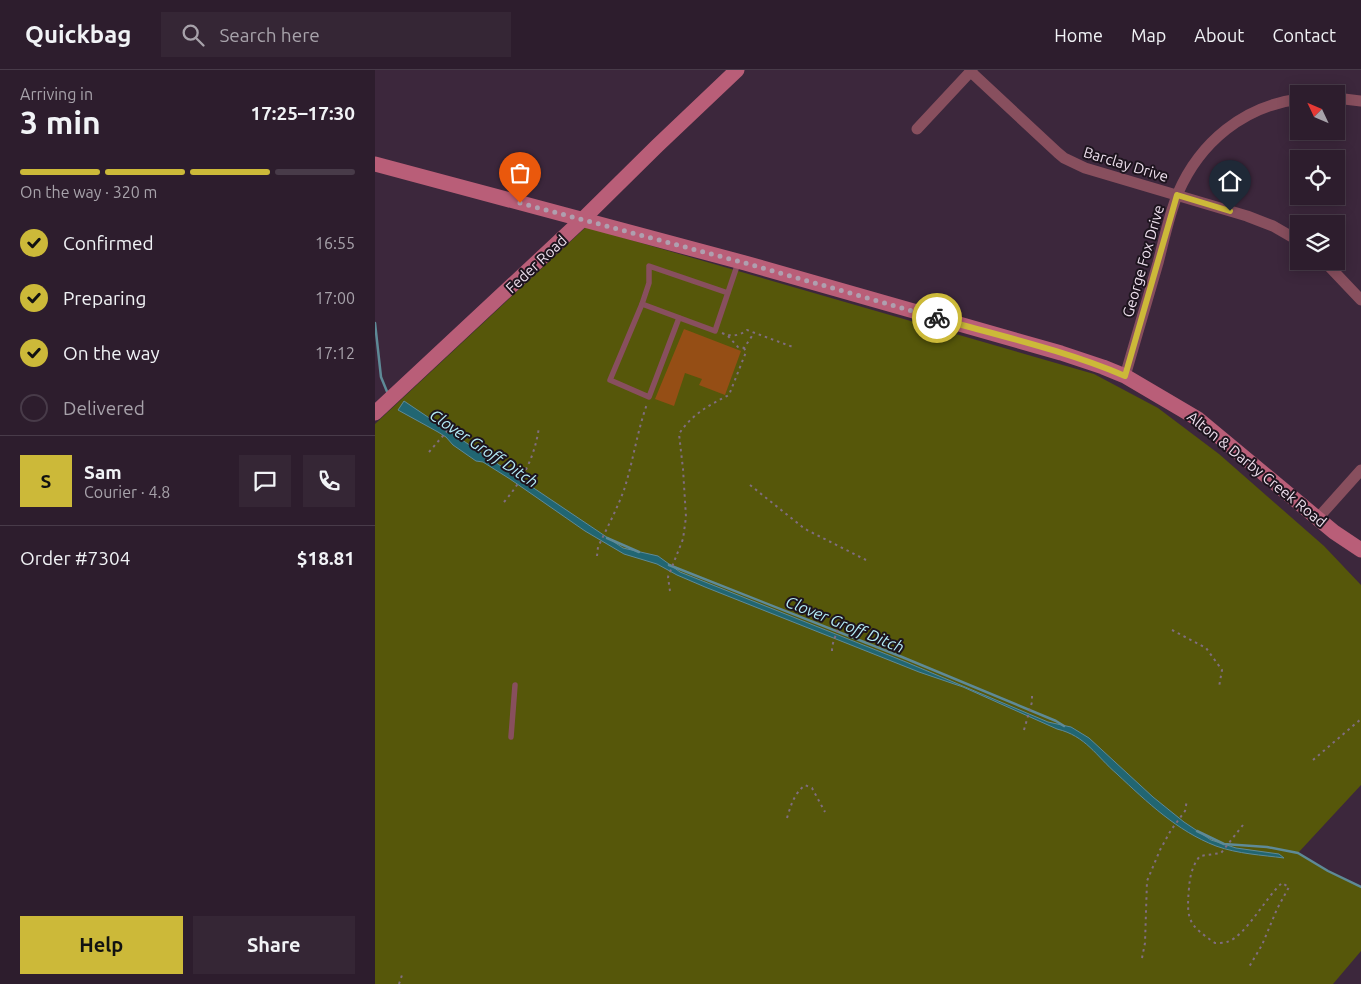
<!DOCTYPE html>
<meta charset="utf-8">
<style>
:root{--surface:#2d1d2d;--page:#352635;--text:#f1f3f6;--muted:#a7a2aa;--line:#483b49;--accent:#ccb939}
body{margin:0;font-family:Ubuntu,sans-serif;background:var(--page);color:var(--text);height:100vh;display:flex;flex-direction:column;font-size:19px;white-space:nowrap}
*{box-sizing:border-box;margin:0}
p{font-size:16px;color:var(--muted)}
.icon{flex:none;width:28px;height:28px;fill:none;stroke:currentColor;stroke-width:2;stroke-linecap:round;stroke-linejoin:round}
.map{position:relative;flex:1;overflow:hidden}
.panel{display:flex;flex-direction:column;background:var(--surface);width:375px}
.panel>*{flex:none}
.needle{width:32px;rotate:314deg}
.controls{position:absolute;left:915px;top:15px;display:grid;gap:10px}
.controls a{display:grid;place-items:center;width:55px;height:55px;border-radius:0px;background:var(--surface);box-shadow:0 2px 12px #0003,0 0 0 1px var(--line);font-size:25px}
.pin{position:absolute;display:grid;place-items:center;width:42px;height:42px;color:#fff;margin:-51px -21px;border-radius:50% 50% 50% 0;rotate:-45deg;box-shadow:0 0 5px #0007}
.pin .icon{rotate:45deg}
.courier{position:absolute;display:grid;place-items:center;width:50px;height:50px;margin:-25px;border:4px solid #ccb939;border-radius:50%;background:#fff;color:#222;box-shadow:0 1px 6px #0007}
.head em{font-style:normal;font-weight:600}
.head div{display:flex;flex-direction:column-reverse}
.head{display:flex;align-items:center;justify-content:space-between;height:85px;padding:0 20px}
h1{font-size:32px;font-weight:600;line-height:38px}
.bar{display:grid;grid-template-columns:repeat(4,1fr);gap:8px 5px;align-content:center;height:60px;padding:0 20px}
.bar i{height:6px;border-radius:4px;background:var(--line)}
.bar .active{background:var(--accent)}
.bar p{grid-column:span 4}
.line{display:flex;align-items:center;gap:12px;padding:0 20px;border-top:1px solid var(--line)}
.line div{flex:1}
.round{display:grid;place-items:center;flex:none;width:52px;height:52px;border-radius:0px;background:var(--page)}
ol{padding:0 20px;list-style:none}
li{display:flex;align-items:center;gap:15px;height:55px}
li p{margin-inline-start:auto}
li .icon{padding:5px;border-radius:50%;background:var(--accent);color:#111;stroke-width:4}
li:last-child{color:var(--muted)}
li i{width:28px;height:28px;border:2px solid var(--line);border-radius:50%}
.primary-button{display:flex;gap:10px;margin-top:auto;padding:10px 20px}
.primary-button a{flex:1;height:58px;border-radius:0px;background:var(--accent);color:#111;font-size:20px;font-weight:600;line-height:58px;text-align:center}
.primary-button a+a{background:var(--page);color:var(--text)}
header{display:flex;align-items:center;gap:30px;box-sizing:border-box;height:70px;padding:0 25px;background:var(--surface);border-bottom:1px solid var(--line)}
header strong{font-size:24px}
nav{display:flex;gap:28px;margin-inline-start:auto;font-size:18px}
.search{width:350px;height:45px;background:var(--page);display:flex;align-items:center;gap:12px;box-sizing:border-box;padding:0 18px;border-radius:0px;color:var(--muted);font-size:19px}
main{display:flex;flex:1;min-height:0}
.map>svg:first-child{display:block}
.green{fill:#56570a}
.water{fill:#216672;stroke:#5e8a97}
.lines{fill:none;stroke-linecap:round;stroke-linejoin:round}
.stream{stroke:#5e8a97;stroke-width:2.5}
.building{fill:#954e15}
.path{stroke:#806d80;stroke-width:2;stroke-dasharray:2.5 4;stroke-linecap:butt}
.lane{stroke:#884f5e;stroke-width:5.5}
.street{stroke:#884f5e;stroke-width:11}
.secondary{stroke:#b95e78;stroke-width:15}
.done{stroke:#af9faf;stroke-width:5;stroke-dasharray:0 9}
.route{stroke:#ccb939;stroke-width:6}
.labels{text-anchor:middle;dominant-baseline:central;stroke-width:4;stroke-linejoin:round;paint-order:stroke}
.street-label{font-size:15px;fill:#eddfed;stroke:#1d141e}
.water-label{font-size:16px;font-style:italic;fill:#b4ecf7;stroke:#1d141e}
</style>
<header>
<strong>Quickbag</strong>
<div class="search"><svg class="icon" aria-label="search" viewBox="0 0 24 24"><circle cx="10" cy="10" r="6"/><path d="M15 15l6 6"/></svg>Search here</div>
<nav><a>Home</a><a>Map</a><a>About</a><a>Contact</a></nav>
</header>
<main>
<section class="panel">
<div class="head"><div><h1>3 min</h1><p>Arriving in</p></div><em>17:25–17:30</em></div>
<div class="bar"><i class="active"></i><i class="active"></i><i class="active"></i><i></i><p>On the way · 320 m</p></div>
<ol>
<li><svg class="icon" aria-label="check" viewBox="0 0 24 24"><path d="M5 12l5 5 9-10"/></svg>Confirmed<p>16:55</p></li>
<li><svg class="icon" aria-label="check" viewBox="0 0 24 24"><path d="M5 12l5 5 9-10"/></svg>Preparing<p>17:00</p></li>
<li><svg class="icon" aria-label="check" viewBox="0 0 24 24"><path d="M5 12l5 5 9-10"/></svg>On the way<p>17:12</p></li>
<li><i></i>Delivered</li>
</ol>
<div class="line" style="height:90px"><b class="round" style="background:var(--accent);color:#111">S</b><div><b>Sam</b><p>Courier · 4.8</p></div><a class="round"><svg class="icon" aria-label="chat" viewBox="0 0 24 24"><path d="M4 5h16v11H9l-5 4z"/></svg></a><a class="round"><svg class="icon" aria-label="phone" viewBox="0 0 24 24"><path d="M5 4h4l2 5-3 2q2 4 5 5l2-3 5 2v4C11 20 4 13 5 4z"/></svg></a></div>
<div class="line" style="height:65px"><div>Order #7304</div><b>$18.81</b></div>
<div class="primary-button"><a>Help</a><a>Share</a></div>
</section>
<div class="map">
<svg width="986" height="914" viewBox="0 0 986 914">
<rect width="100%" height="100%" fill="#3c273c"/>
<!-- green -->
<path class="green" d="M211,157l508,147 64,34 61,46 105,92 37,39v200l-63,68 30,18 33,16v64l-28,33h-958v-560z"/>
<!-- water -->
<path class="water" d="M29,331l219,147 35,8 22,16 226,90 142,60 23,5 18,11 64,59 31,25 27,18 25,8 43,6 5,4c-22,-3 -46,-4 -68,-12 -39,-15 -69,-44 -99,-72 -21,-18 -31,-38 -60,-45l-94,-42 -44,-15 -214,-85 -28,-12 -20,-11 -33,-10 -39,-23 -75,-52 -27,-17 -7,-1 -23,-16 -7,-8 -8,-5 -40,-22z"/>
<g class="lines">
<!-- stream -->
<g class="stream">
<path d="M0,253l6,54 7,17"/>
<path d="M232,468l32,14"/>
<path d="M294,495l233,92 154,64 8,5"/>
<path d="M822,761l27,13 43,3 31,6 30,18 33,16"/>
</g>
</g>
<!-- building -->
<path class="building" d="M309,259l57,22 -16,44 -26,-10 3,-6 -17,-6 -11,33 -19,-7z"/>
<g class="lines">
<!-- path -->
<g class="path">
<path d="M347,263c9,4 17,3 25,-3l46,17"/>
<path d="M353,266l10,11 6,1 10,-15"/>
<path d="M54,382l25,-29"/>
<path d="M375,415l55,44 61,31"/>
<path d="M129,432c19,-22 31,-46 35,-75"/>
<path d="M222,486l1,-9c9,-19 19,-38 26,-57 9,-28 13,-58 23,-86"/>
<path d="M295,521l-2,-14 15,-38 3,-22 -3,-48 -4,-35c12,-19 30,-29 50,-39l17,-43 -2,-4"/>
<path d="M797,560l34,18 16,22 -3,17"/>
<path d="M457,581c0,-13 9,-22 9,-35"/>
<path d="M649,660l8,-28v-10"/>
<path d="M938,690l48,-41"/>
<path d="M412,748c4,-13 7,-24 18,-33l7,3 13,24"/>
<path d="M868,755l-22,28 -21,3c-8,10 -10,20 -11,32 -3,33 0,37 26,55 4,0 9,0 12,-1 19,-6 38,-44 55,-59l7,4 -12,22 -15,36 -13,22"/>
<path d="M767,888l3,-15 2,-62 13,-31 11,-20 14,-19 2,-11"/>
<path d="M24,914l4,-12"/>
</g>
<!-- lane -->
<g class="lane">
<path d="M353,223l-79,-27v17l-7,21 73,27 23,-68"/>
<path d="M267,234l-32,76 39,17 30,-79"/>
<path d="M136,667l4,-52"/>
</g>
<!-- street -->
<g class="street">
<path d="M596,2l87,81 6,5 21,10 162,48 26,10 26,15"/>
<path d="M961,28l25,3"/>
<path d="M542,59l55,-59"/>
<path d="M949,191l37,39"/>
<path d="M750,306c11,-38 22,-76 33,-113 6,-23 11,-48 20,-70 22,-51 66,-87 121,-94"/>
<path d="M943,448l43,-48"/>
</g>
<!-- secondary -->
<g class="secondary">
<path d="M0,94l370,99 316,90 42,14 22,9 73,43 136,113 27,18"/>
<path d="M0,343l208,-194 74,-73 80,-76"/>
</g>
</g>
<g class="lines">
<!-- done -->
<path class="done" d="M145,133l225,60 192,55"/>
<!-- route -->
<path class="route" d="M562,248c63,18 127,32 188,58l52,-181 53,16"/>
</g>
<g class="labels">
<!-- street labels -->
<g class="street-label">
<text transform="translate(751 94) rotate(17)">Barclay Drive</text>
<text transform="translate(768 191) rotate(-74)">George Fox Drive</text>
<text transform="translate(161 194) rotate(-43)">Feder Road</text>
<text transform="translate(882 399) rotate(39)">Alton &amp; Darby Creek Road</text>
</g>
<!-- water labels -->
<g class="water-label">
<text transform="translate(109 378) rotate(34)">Clover Groff Ditch</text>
<text transform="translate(470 554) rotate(22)">Clover Groff Ditch</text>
</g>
</g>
</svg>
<div class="controls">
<a><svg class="needle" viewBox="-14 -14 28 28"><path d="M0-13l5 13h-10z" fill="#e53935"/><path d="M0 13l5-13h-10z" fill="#a7a2aa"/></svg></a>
<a><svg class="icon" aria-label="locate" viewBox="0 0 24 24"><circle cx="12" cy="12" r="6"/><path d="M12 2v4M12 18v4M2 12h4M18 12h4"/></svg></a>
<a><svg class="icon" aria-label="layers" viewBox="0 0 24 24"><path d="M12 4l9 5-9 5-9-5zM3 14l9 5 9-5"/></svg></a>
</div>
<div class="pin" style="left:145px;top:133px;background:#ea580c"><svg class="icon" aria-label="bag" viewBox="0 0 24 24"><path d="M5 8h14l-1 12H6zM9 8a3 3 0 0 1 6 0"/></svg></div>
<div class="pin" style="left:855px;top:141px;background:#1f2937"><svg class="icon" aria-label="home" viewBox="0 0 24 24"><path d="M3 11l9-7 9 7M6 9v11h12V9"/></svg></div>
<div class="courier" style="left:562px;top:248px"><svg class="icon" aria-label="bike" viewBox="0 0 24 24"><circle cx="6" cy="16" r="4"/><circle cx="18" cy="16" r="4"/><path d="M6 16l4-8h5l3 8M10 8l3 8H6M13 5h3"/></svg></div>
</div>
</main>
